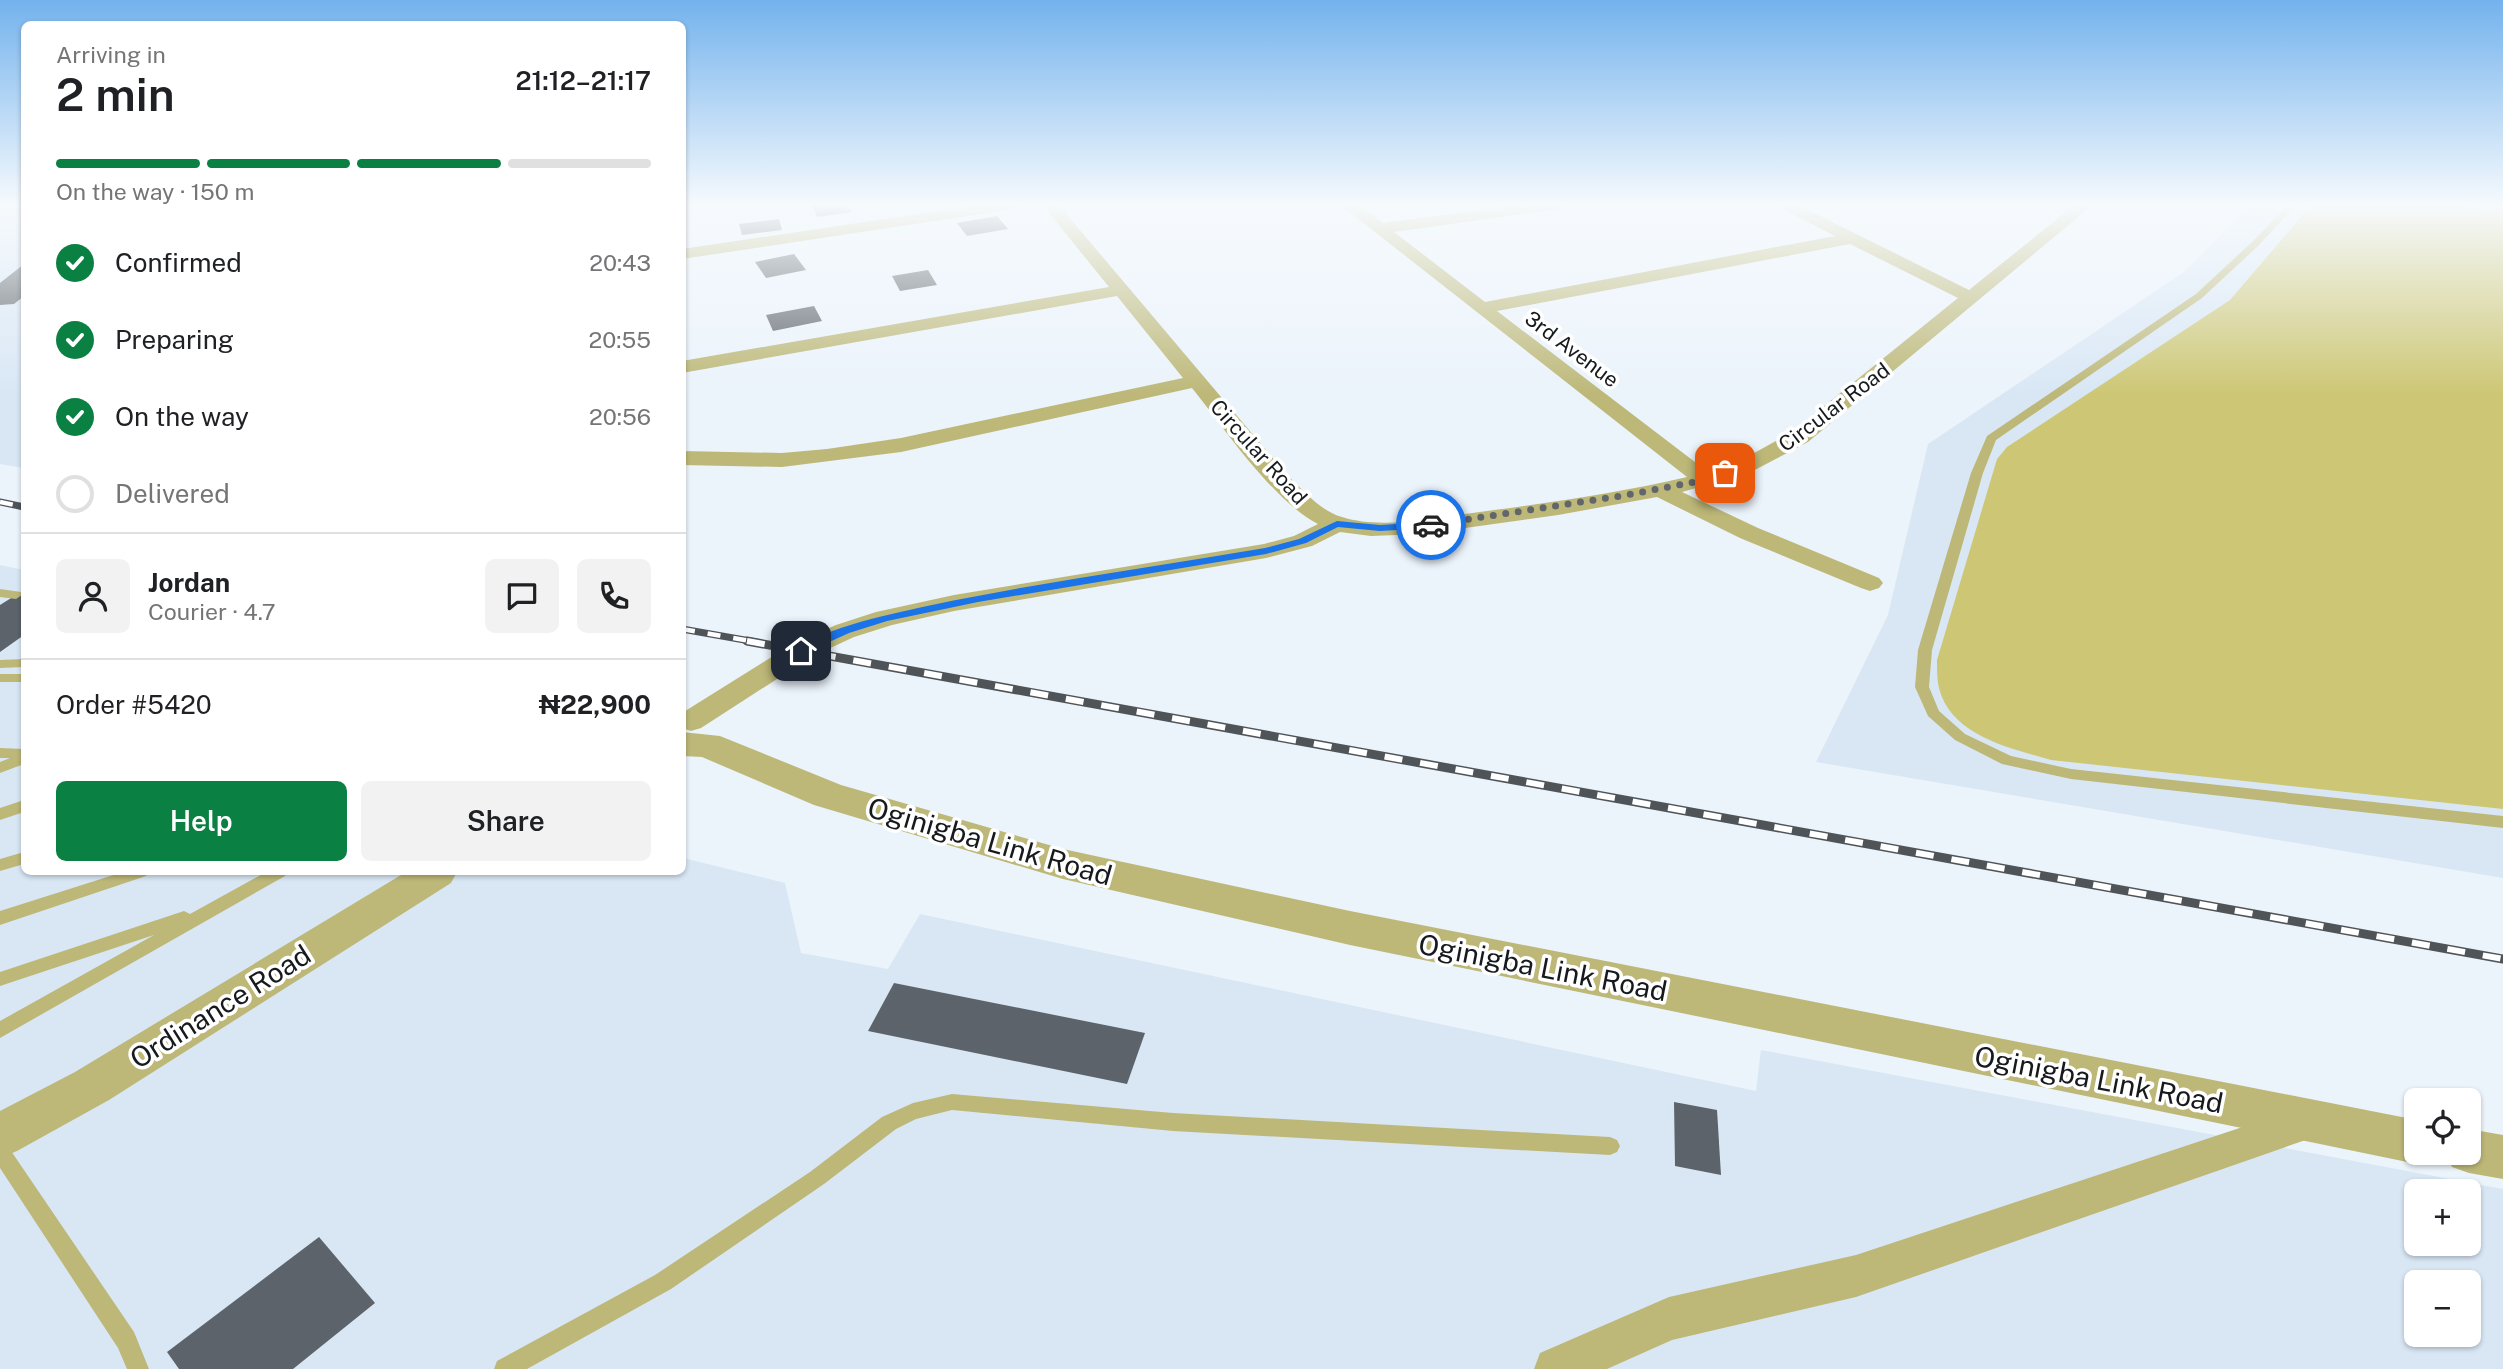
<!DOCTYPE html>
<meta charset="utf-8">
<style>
:root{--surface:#fff;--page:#f2f2f2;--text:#202124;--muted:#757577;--line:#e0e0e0;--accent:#0b8043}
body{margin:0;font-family:"Public Sans",sans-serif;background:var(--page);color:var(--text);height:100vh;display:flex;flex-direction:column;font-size:26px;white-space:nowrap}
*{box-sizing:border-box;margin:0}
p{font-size:23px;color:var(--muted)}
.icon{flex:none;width:38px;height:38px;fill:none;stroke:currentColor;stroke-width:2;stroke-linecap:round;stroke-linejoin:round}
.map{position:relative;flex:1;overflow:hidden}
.side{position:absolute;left:21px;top:21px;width:665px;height:854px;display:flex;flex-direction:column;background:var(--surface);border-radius:10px;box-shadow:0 2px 5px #0004}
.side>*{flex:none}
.buttons{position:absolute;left:2404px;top:1088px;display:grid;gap:14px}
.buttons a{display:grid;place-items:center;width:77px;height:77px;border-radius:10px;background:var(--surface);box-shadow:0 2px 5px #0004;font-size:35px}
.pin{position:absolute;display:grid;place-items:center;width:60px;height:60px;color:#fff;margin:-30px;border-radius:14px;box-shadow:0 4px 10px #0006}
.courier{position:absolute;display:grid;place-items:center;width:70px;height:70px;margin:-35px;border:5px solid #1a73e8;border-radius:50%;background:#fff;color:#222;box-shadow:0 2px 9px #0007}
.headline em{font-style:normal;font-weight:600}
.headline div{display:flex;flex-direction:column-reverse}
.headline{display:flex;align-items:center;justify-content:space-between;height:119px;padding:0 35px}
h1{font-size:46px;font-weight:600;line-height:52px}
.bar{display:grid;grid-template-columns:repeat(4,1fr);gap:10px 7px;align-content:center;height:84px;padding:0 35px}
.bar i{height:9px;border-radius:5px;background:var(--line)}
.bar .active{background:var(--accent)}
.bar p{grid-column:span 4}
.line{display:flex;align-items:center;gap:18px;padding:0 35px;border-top:2px solid var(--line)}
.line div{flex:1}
.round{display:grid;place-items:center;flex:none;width:74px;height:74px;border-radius:10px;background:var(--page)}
ol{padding:0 35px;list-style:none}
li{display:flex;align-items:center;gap:21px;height:77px}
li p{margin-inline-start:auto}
li .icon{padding:7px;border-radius:50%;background:var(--accent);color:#fff;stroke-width:4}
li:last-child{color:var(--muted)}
li i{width:38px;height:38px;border:4px solid var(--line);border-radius:50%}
.button{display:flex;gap:14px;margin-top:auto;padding:14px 35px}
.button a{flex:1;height:80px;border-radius:10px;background:var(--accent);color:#fff;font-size:28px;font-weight:600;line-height:80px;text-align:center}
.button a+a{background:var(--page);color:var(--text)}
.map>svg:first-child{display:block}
.built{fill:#d9e7f5;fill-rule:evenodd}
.green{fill:#cdc775}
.building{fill:#5c636a}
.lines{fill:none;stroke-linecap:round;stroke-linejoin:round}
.service{fill:#bdb878;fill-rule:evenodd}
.minor{fill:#bdb878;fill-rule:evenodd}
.tertiary{fill:#bdb878;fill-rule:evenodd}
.rail-far1-casing{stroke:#4f5458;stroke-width:7}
.rail-casing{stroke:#4f5458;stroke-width:9}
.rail-far1{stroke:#fff;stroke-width:4.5;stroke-dasharray:13;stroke-linecap:butt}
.rail{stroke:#fff;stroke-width:6;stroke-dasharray:18;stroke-linecap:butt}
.route{fill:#1a73e8}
.done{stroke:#61666b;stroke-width:7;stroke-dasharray:0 12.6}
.labels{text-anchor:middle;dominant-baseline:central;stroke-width:7;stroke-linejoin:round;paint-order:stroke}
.far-street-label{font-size:21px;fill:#171a1d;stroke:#fff}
.near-street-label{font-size:28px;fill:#171a1d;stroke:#fff}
</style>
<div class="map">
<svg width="2503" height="1369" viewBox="0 0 2503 1369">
<rect width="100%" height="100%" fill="#ebf3fb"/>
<!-- built -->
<g class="built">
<path d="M0,203h24v265l-24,-4z"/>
<path d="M2253,203h250v675l-687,-116 72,-147 40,-171 256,-172z"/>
<path d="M0,565l24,5v302h658l1,-14 102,25 16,70 87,16 32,-55 836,177 5,-41 742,139v180h-2503zM2417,1192h52v52h-52zM2417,1283h52v52h-52z"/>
</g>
<!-- green -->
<path class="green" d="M2313,203h142l31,9 17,-3v600l-452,-49c-41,-12 -100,-24 -112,-72 -2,-8 -2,-19 -2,-28l60,-201 10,-12 223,-147z"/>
<!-- building -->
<g class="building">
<path d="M825,203h22l5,9 -35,5 -5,-13z"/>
<path d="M997,216l11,13 -41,7 -10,-13z"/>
<path d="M779,219l3,11 -40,5 -3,-11z"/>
<path d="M794,254l12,16 -40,8 -11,-16z"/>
<path d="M24,264v32l-10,8 -14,1v-22z"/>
<path d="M928,270l9,15 -37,6 -8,-15z"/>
<path d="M814,306l8,15 -49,10 -7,-16z"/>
<path d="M24,590v45l-24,17v-47z"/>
<path d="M894,983l251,50 -18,51 -259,-53z"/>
<path d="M1674,1102l43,8 4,65 -46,-9z"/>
<path d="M319,1237l56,66 -82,66h-114l-12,-17z"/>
</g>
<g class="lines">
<!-- service -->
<g class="service">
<path d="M2290,203h8l-40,43 -56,52 -206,142 -13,33 -51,177 -3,37 10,24 26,23 46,22 60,13 432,47v12l-432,-49 -69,-15 -47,-24 -27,-24 -13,-29 3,-37 53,-177 16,-37 209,-142 56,-52z"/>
<path d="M0,589l21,3 1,3 -6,4 -16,-2z"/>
<path d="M24,659v8l-24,1v-8z"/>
<rect x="0" y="674" width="24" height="8"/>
<path d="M0,748l24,1v15l-24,9v-11l10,-4h-10z"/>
<path d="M24,800v12l-24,8v-12z"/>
<path d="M24,852v12l-24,7v-12z"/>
<path d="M123,872h25l-2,4 -146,49v-14z"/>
<path d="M266,872h21l-2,4 -285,162v-17l154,-86 -154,51v-14l184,-61 6,3z"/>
<path d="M952,1094l221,19 437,24 7,3 3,6 -3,6 -7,3 -437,-24 -221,-21 -36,9 -20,10 -72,55 -153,105 -144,80h-33l3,-8 158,-86 155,-103 72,-55 31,-14z"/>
<path d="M0,1142l7,3 127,187 15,37h-22l-9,-21 -118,-180z"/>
</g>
<!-- minor -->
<g class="minor">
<path d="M992,203h38l-8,5 -340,51v-10z"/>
<path d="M1041,203h16l230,272c16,15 33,36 55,42 38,12 84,2 123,-3 74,-10 150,-20 222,-37l-349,-274h18l27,20 151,-20h40l-8,5 -172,24 91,70 350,-66 -59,-30 -2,-3h20l175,87 108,-87h18l-287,239 -59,31 -67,19 76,36 121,50 4,5 -4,5 -9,3 -9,-3 -121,-50 -83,-41 -99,18 -136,19 -51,2 -31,-4 -28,14 -46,12 -312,53 -62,14 -38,12 -43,20 -110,71 -10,3 -9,-3v-15l109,-68 45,-20 40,-13 78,-17 310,-51 30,-8 24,-12c-46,-24 -93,-95 -126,-136l-291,64 -119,15 -100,-2v-14l100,2 45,-4 74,-11 282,-60 -66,-82 -435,77v-12l427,-74zM1850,244l108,54 -166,134 -47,26 -37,14 -211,-161z"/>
<path d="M2306,1106l14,5 5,12 -5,12 -464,162 -184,43 -65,29h-73l6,-16 129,-56 187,-42z"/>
</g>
<!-- tertiary -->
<g class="tertiary">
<path d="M682,732l38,4 121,49 222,64 287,62 1067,209v33h19l-2,5 -17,6 -1067,-219 -287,-66 -249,-74 -112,-48 -20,-1z"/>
<path d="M406,872h51l-6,11 -342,217 -92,51 -17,7v-47l75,-39z"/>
<path d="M2469,1129l34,6v44l-34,-6 -17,-6 -7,-14h24z"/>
</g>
<defs>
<g id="rail-far1">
<path d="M0,502l24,5"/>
<path d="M682,629l74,13"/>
</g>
<path id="rail" d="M747,641l1756,318"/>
</defs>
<!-- rail-far1 casing -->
<use href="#rail-far1" class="rail-far1-casing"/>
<!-- rail casing -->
<use href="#rail" class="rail-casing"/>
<!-- rail-far1 -->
<use href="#rail-far1" class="rail-far1"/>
<!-- rail -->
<use href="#rail" class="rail"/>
</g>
<!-- sky -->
<linearGradient id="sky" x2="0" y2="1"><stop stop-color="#73b2ed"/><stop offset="0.52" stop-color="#f6fafd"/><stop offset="1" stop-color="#f6fafd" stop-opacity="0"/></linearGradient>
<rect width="2503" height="394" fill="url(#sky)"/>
<!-- route -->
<path class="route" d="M1337,521l43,4 51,-3 5,3 -5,3 -51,3 -42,-4 -32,16 -40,11 -288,48 -91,19 -38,12 -44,20 -9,-2c26,-24 100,-38 136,-46 110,-23 222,-38 333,-57l34,-9z"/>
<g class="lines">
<!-- done -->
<path class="done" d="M1431,525l196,-30 78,-15 20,-7"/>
</g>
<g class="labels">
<!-- far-street labels -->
<g class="far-street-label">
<text transform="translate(1572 349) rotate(37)">3rd Avenue</text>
<text transform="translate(1834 407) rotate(-37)">Circular Road</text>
<text transform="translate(1259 452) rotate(48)">Circular Road</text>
</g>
<!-- near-street labels -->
<g class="near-street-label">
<text transform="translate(990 841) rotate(16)">Oginigba Link Road</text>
<text transform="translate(1543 967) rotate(11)">Oginigba Link Road</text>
<text transform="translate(220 1006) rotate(-32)">Ordinance Road</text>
<text transform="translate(2099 1079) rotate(11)">Oginigba Link Road</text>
</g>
</g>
</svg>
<div class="buttons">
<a><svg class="icon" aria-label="locate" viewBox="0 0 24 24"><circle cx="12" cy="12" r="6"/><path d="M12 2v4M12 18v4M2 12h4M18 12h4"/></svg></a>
<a>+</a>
<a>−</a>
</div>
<div class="pin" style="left:1725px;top:473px;background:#ea580c"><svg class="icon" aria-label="bag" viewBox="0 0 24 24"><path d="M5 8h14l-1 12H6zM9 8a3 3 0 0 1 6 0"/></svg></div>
<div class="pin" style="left:801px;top:651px;background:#1f2937"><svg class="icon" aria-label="home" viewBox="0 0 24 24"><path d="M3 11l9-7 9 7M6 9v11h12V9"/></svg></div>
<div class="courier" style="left:1431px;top:525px"><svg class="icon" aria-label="car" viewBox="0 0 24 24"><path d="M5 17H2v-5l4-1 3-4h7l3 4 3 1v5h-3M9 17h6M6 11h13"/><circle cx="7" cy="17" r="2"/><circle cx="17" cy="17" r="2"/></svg></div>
<section class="side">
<div class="headline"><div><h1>2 min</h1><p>Arriving in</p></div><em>21:12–21:17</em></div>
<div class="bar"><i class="active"></i><i class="active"></i><i class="active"></i><i></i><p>On the way · 150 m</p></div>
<ol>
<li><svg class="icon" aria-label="check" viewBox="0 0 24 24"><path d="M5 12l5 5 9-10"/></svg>Confirmed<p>20:43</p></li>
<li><svg class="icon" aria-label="check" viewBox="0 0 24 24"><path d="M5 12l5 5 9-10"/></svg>Preparing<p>20:55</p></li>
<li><svg class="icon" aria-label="check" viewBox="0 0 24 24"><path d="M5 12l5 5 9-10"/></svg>On the way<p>20:56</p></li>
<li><i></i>Delivered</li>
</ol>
<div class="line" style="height:126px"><a class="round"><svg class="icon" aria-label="person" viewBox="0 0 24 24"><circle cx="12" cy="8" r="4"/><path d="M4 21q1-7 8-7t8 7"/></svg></a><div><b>Jordan</b><p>Courier · 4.7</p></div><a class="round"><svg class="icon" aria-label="chat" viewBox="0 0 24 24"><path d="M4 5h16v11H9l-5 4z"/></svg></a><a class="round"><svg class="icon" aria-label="phone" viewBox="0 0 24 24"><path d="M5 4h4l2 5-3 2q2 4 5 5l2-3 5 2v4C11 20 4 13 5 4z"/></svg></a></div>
<div class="line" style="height:91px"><div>Order #5420</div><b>₦22,900</b></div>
<div class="button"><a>Help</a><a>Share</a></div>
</section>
</div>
